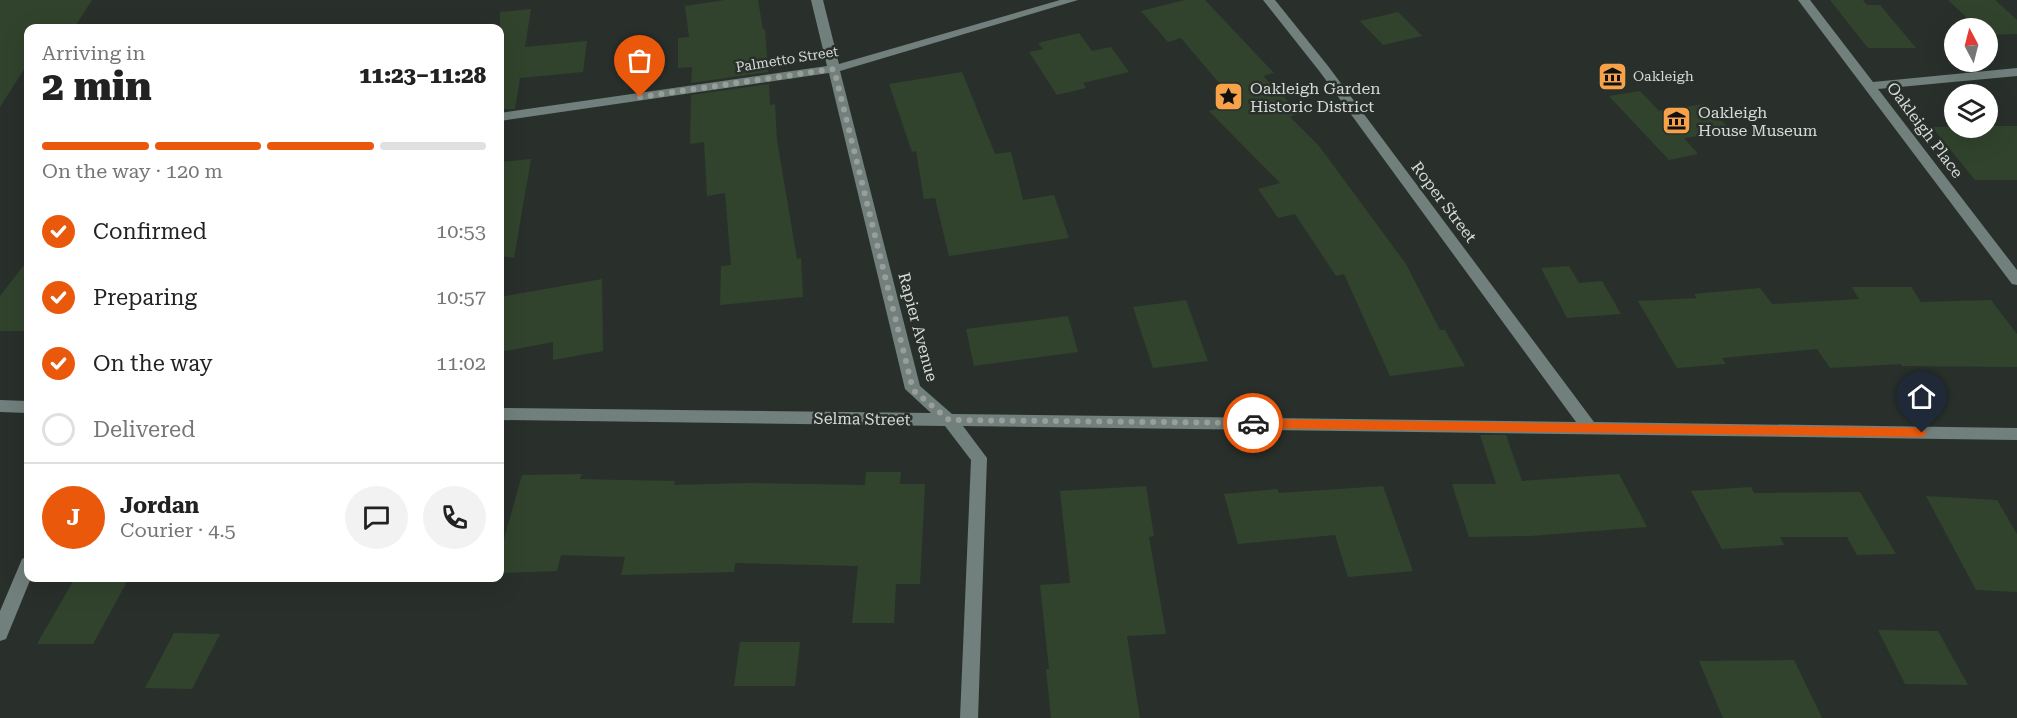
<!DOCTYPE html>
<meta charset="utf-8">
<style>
:root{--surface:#fff;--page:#f2f2f2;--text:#222;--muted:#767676;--line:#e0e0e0;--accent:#ea580c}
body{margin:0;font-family:"Roboto Serif",serif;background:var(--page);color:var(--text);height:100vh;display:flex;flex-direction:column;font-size:22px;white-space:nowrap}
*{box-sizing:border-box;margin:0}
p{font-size:20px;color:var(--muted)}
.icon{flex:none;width:33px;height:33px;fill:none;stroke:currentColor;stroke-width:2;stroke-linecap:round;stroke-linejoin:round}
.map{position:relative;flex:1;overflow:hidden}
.panel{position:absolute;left:24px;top:24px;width:480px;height:558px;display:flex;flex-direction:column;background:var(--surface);border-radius:12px;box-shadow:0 6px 24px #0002}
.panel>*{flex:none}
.needle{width:39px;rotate:353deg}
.buttons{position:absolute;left:1944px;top:18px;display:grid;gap:12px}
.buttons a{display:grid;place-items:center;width:54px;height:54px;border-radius:50%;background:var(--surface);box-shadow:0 6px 24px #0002;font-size:30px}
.pin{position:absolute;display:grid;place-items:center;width:51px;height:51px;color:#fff;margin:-62px -26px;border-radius:50% 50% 50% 0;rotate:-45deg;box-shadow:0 0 6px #0007}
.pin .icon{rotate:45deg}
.courier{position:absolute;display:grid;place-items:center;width:60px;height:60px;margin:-30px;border:4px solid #ea580c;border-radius:50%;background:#fff;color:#222;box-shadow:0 2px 8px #0007}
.headline em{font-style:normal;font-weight:800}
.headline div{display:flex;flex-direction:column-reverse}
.headline{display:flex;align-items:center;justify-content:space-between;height:102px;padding:0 18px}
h1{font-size:39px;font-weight:800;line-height:45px}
.bar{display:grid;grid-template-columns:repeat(4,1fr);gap:9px 6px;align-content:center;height:72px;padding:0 18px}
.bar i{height:8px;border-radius:4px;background:var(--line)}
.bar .on{background:var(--accent)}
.bar p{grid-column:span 4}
.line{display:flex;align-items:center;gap:15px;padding:0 18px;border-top:2px solid var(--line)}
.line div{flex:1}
.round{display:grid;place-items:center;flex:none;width:63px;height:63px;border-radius:32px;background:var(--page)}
ol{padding:0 18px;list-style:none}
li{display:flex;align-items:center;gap:18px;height:66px}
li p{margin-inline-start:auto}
li .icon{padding:6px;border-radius:50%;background:var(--accent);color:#fff;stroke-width:4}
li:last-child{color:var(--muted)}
li i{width:33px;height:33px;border:3px solid var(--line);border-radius:50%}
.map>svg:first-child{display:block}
.building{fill:#31432d}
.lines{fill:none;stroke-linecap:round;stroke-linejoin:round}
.minor{fill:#71807c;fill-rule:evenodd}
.route{fill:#ea580c}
.done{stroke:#999e9b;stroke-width:6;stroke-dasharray:0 10.8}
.labels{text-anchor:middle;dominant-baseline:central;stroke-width:5;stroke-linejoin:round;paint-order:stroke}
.far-street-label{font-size:14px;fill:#d6dad8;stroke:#29302b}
.far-poi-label{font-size:14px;fill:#d6dad8;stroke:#29302b;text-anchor:start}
.poi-label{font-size:16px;fill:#d6dad8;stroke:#29302b;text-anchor:start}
.street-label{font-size:16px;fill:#d6dad8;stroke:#29302b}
</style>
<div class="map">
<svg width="2017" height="718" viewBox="0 0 2017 718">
<rect width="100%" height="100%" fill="#29302b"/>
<!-- building -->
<g class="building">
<path d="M0,0h92l-18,28h-46v35l-28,44z"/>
<path d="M725,0h33l5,30 2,-1 3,43 -77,11 1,-16 -14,1v-30l11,-1 -4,-31z"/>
<path d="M1185,0h20l69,73 -11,3 37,37 -10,4 29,29 87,118 34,66h5l20,36 -75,10 -46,-102 -8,2 -41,-62 -17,4 -20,-29 22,-6 -71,-72 27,-8 -55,-65 -13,4 -27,-31z"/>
<path d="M1830,0h33l4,5h13l36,43h-48z"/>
<path d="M1948,0h47l22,20v14l-29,1v-7h-10z"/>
<path d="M531,9l-6,38 62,-6 -4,31 -63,6 -5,31h-15v-97z"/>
<path d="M1398,12l24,24 -39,9 -23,-24z"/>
<path d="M1079,33l13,18 19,-4 18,25 -46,11 3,5 -29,7 -28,-43 14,-3 -5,-6z"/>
<path d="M962,72l33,82 16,-2 12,48 31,-5 15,43 -120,18 -14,-58 -11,1 -8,-48 -4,1 -23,-68z"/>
<path d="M769,84l1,21 5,-1 2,36 20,119 4,-1 2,39 -83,8 1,-39 10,-1 -6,-72 -18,3 -3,-54 -14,2 1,-49z"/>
<path d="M1640,91l19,20 45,-7 28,27 -48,7 14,16 -29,6 -60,-64z"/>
<path d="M1988,126h29v54h-42l-43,-53z"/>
<path d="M531,159l-17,99 -14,-2v-94z"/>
<path d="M28,260v71h-28v-35z"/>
<path d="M1569,266l10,17 23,-2 19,33 -54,4 -26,-50z"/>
<path d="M602,279l1,72 -50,9v-18l-53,10v-55z"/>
<path d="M1852,287h59l10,15 70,-2 26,34v33l-115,-1 -1,-2 -71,4 -13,-19 -95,9 4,6 -49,4 -39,-67 59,-3 -3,-4 66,-6 12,16 87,-5z"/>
<path d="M1186,300l22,61 -55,7 -20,-61z"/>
<path d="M1068,316l10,36 -104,14 -8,-37z"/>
<path d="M1480,435h26l16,46 97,-7 28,53 -117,9 -61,1 -17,-53h44z"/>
<path d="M866,472h35l-1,12h25l-5,100h-24l-2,39h-42l6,-57 -123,-3 -1,9 -113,3 4,-18 -64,-2 -4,16 -57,2v-20l22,-78 60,-1 -2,5 95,2 -1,4 73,-2 118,2z"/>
<path d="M1146,486l8,50 -5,1 17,97 -39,2 13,82h-89l-5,-49h3l-9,-84 30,-2 -10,-92z"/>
<path d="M1383,486l30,85 -65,6 -13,-42 -97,9 -14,-50 53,-5 2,4z"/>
<path d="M1751,487l3,6 106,-1 36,62 -39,1 -10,-18h-67l4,8 -62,4 -31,-58z"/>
<path d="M1926,496l71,4 20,34v58l-41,-2z"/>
<path d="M75,578h54l-36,66h-56z"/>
<path d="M1878,630l60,1 30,54 -63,-1z"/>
<path d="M174,633l46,1 -28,55 -47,-1z"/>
<path d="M740,642h60l-5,44h-61z"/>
<path d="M1794,660l28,58h-99l-24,-57z"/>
</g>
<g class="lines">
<!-- minor -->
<g class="minor">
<path d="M811,0h12l16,64 221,-64h18l-238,71 80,315 32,28 624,8 -256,-350 -57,-72h12l53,66 266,356 423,6v12l-1054,-14 24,32 -9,260h-18l11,-258 -26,-34 -445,-6v-12l431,5 -26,-24 -76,-316 -329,48v-8l327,-47z"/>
<path d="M1798,0h12l63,82 144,-14v8l-139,13 139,181v15l-5,-1z"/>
<path d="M0,400l28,1v12l-28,-1z"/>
<path d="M28,556v22h3l-25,61 -6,2v-30l22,-52z"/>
</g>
</g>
<!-- route -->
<path class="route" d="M1253,419l669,9 5,5 -5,4 -669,-9 -5,-5z"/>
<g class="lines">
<!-- done -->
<path class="done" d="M640,97l194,-28 79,321 36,30 304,3"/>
</g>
<!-- icons -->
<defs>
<symbol id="museum-square" viewBox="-11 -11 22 22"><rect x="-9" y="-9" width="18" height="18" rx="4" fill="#f7a149" stroke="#29302b"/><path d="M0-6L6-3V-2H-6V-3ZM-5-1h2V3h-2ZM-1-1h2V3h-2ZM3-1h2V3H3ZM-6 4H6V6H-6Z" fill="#111"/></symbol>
<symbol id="sight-square" viewBox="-11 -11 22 22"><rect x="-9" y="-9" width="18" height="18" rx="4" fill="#f7a149" stroke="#29302b"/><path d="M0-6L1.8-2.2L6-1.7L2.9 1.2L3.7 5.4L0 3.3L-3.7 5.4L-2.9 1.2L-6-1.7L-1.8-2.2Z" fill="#111"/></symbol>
</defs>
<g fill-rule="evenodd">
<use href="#museum-square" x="1596" y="60" width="33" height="33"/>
<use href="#sight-square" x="1212" y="80" width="33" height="33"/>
<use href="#museum-square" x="1660" y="104" width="33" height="33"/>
</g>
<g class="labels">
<!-- far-street labels -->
<g class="far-street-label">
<text transform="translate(787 59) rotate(-9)">Palmetto Street</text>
</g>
<!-- far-poi labels -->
<g class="far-poi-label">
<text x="1633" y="76">Oakleigh</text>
</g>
<!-- poi labels -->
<g class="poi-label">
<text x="1250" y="88">Oakleigh Garden<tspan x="1250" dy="18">Historic District</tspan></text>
<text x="1698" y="112">Oakleigh<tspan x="1698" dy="18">House Museum</tspan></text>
</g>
<!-- street labels -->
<g class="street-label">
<text transform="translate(1925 130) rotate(53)">Oakleigh Place</text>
<text transform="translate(1444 202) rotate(53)">Roper Street</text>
<text transform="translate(918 327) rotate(75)">Rapier Avenue</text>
<text transform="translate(862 419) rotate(1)">Selma Street</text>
</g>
</g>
</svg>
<div class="buttons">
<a><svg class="needle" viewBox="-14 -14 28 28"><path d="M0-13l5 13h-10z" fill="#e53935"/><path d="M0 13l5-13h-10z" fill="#767676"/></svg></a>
<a><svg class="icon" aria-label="layers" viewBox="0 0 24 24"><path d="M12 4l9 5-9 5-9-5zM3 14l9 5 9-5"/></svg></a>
</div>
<div class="pin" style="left:640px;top:97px;background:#ea580c"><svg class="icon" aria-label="bag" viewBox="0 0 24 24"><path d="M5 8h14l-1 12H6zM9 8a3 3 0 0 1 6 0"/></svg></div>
<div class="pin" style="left:1922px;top:433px;background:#1f2937"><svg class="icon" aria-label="home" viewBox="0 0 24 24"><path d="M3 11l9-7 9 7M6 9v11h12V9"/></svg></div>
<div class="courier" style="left:1253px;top:423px"><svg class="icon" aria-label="car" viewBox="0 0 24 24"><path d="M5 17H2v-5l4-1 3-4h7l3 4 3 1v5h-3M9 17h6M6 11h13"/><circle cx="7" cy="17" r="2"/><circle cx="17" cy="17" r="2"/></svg></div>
<section class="panel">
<div class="headline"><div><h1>2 min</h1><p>Arriving in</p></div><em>11:23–11:28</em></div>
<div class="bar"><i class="on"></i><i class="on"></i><i class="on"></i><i></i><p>On the way · 120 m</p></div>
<ol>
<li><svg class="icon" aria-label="check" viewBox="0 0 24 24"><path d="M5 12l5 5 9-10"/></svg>Confirmed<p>10:53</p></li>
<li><svg class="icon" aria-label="check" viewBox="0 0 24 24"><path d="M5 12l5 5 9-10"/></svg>Preparing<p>10:57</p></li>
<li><svg class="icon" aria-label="check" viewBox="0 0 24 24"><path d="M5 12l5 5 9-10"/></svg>On the way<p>11:02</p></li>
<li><i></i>Delivered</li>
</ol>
<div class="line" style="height:108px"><b class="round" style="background:var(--accent);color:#fff">J</b><div><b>Jordan</b><p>Courier · 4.5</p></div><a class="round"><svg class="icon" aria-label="chat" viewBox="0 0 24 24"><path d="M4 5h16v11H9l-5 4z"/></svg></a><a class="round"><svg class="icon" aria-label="phone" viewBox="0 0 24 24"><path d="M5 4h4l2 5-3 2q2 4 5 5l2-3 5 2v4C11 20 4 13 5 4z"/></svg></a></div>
</section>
</div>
